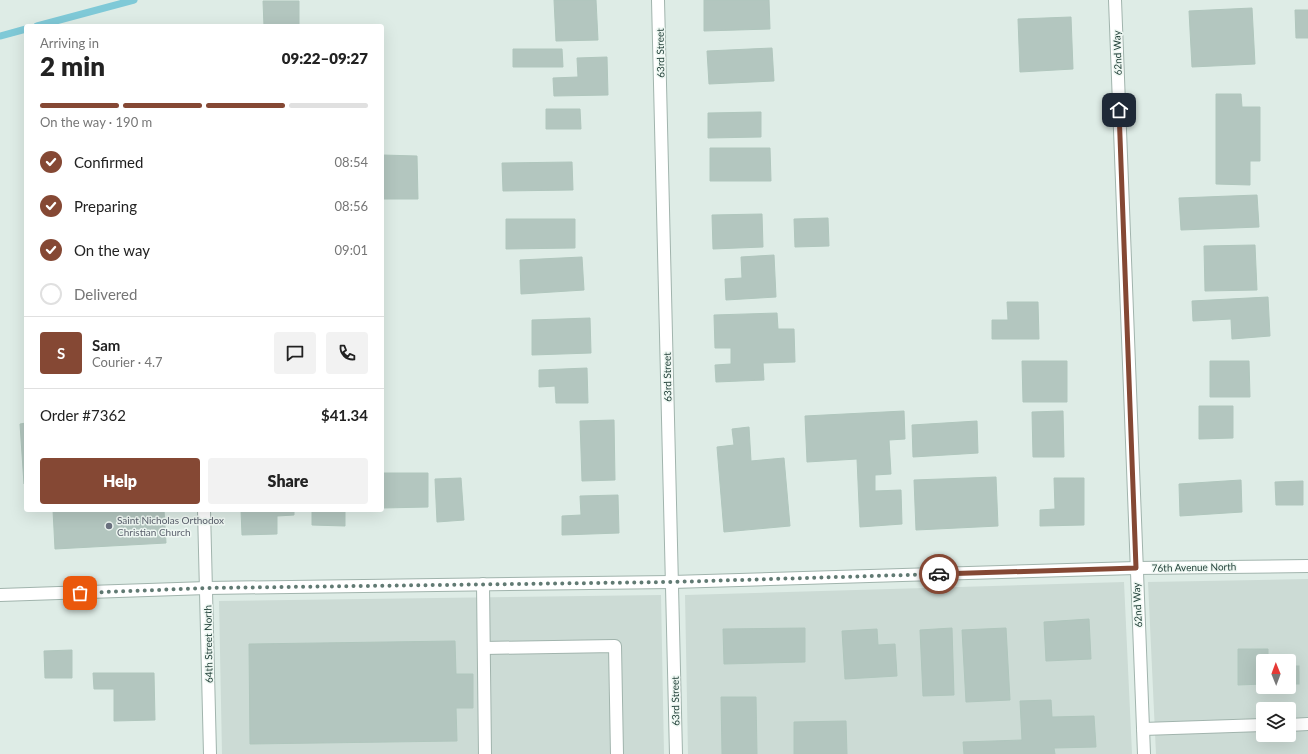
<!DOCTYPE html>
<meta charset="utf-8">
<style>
:root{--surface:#fff;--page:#f2f2f2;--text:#222;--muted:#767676;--line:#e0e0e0;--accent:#854834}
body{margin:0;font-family:Lato,sans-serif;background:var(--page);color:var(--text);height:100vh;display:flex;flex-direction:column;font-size:15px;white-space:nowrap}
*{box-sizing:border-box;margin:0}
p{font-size:13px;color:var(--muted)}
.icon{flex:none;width:22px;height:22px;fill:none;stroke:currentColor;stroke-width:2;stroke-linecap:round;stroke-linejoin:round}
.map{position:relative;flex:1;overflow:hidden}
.side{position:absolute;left:24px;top:24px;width:360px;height:488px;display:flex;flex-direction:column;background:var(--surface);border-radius:4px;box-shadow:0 4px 16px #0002}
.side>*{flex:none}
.needle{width:26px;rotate:359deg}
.tools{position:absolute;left:1256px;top:654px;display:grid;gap:8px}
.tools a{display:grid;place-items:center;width:40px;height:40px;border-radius:4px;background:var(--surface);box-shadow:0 4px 16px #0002;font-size:20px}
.pin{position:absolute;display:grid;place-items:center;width:34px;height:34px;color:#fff;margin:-17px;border-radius:8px;box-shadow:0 2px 6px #0006}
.courier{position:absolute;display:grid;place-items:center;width:40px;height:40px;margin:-20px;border:3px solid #854834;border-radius:50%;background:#fff;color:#222;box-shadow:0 1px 5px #0007}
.head em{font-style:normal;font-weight:800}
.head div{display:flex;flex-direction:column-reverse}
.head{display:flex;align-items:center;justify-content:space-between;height:68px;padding:0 16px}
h1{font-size:26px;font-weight:800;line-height:30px}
.bar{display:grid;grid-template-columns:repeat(4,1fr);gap:6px 4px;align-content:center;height:48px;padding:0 16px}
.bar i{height:5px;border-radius:3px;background:var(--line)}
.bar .selected{background:var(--accent)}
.bar p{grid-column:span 4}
.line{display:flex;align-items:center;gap:10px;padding:0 16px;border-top:1px solid var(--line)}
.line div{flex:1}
.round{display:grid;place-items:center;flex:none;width:42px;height:42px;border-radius:4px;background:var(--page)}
ol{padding:0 16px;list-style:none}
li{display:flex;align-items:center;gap:12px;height:44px}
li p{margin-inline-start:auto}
li .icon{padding:4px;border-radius:50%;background:var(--accent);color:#fff;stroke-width:4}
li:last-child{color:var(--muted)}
li i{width:22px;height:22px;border:2px solid var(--line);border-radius:50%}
.primary-button{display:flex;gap:8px;margin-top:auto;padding:8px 16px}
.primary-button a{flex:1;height:46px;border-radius:4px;background:var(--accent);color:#fff;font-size:16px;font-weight:800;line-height:46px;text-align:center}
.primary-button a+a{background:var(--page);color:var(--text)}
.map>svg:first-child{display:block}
.built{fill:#ccdbd5;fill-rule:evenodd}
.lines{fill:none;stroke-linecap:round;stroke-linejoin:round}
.stream{stroke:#7fc9d7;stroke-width:7}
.building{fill:#b3c6bf;stroke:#b0c6bd}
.minor-casing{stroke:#a1b4ad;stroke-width:14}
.minor{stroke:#fff;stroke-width:12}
.done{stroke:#617a73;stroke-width:4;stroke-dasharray:0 7.2}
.route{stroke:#854834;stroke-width:5}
.worship-dot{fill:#6b7280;stroke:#eff8f3;stroke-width:1.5}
.labels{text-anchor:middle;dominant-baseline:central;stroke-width:3;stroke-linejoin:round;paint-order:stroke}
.street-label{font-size:10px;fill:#1e3d35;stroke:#eff8f3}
.worship-label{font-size:10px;fill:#5b616d;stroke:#eff8f3;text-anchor:start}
</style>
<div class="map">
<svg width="1308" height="754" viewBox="0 0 1308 754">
<rect width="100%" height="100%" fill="#deece6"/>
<!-- built -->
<g class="built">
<path d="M1308,579v175h-152l-8,-172zM1263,661h26v26h-26zM1263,709h26v26h-26z"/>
<path d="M1124,582l8,172h-444l-3,-159z"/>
<path d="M661,595l3,159h-442l-3,-153z"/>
</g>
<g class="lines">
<!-- stream -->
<g class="stream">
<path d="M37,26l97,-26"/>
<path d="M0,36l26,-7"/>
</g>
</g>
<!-- building -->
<g class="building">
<path d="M554,0h42l2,40 -42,1z"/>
<path d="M704,0h65l1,29 -66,2z"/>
<path d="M263,1h36v25h-35z"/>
<path d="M1252,8l3,56 -63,3 -3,-56z"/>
<path d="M1295,10h13v28h-12z"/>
<path d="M1071,17l2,52 -53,3 -2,-53z"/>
<path d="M772,48l2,33 -65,3 -2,-33z"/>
<path d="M513,49h49l1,18h-50z"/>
<path d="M607,57l1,38 -54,1 -1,-18 25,-1 -1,-19z"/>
<path d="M1216,94h25l1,13h18v54h-10v24l-34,-1z"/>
<path d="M546,109h34l1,20h-35z"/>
<path d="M761,112v25l-53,1v-25z"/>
<path d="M710,148h60l1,33h-61z"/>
<path d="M382,155l35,1 1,43h-36z"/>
<path d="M572,162l1,28 -70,1 -1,-28z"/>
<path d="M1257,195l2,32 -78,3 -2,-32z"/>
<path d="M762,214l1,33 -50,2 -1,-34z"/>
<path d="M828,218l1,28 -34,1 -1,-28z"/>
<path d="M506,219h69v29l-69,1z"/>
<path d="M1255,245l2,45 -52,1 -1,-45z"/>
<path d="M774,255l2,42 -50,3 -1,-21 17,-1 -1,-21z"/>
<path d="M582,257l2,33 -63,4 -1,-34z"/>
<path d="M1268,297l2,39 -38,3 -1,-20 -38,2 -1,-20z"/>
<path d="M1007,302h31l1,37h-47v-19h16z"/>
<path d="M777,313l1,16h16l1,33 -32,1 1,17 -48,2 -1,-17 16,-1v-16h-16l-1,-33z"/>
<path d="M590,318l1,35 -59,2v-35z"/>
<path d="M1022,361h45v41h-44z"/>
<path d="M1210,361h39l1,36h-40z"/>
<path d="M587,368l1,35h-32l-1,-17 -16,1v-17z"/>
<path d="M1199,406h34v32l-34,1z"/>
<path d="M904,411l1,28 -16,1 2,34 -16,1v16l26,-1 1,34 -42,3 -3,-68 -50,3 -2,-46z"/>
<path d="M1063,411l1,46h-31l-1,-45z"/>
<path d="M614,420l1,60 -33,1 -2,-60z"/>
<path d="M977,421l1,32 -65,4 -1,-32z"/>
<path d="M26,423v61h-2l-4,-60z"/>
<path d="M749,427l2,34 33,-3 6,68 -66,6 -7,-85 17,-2 -2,-16z"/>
<path d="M382,473h46v34l-46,1z"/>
<path d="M996,477l2,49 -82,4 -2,-50z"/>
<path d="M461,478l3,42 -27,2 -2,-43z"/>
<path d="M1054,478h30v47l-44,1v-16l15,-1z"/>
<path d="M1241,480l1,32 -62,4 -1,-32z"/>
<path d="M1303,481v24h-27l-1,-23z"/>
<path d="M618,495l1,38 -57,2v-19l19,-1 -1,-19z"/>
<path d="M53,510h111l2,33 -111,6z"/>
<path d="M241,510h53v5l-17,1v18l-35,1z"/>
<path d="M312,510h50h-17v16l-33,-1z"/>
<path d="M1089,619l2,40 -45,2 -2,-39z"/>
<path d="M805,628v34l-81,2 -1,-35z"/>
<path d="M952,628l2,67 -31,1 -3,-66z"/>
<path d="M1006,628l4,72 -44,2 -4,-72z"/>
<path d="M877,629l1,16 17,-1 2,32 -52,3 -3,-48z"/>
<path d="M455,641l1,33h17v34h-17l1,33 -207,3 -1,-100z"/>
<path d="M1238,649h30v12h-5v23l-25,1z"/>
<path d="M72,650v28h-27l-1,-27z"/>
<rect x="1289" y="666" width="10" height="18"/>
<path d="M93,673h61l1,47 -41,1v-32h-20z"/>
<path d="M721,697h35l1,57h-35z"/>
<path d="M1051,700l1,17 42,-1 2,31 -42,1 1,6h-91l-1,-12 59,-2 -2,-39z"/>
<path d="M846,721l1,33h-53v-32z"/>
</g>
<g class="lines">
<defs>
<g id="minor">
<path d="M658,0l18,754"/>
<path d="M1115,0l29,754"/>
<path d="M204,510l6,244"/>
<path d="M483,584l2,170"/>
<path d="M0,595l207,-7 465,-6 464,-14 172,-2"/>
<path d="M484,648l131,-2 2,108"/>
<path d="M1289,725l19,-1"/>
<path d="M1143,729l120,-4"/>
</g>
</defs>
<!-- minor casing -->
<use href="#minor" class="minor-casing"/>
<!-- minor -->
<use href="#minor" class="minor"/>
</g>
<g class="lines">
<!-- done -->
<path class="done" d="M80,593l127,-5 465,-6 267,-8"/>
<!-- route -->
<path class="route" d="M939,574l197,-6 -17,-458"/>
</g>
<!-- markers -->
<circle class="worship-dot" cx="109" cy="526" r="4"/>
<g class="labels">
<!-- street labels -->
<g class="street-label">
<text transform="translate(660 53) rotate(-91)">63rd Street</text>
<text transform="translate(1117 53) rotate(-92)">62nd Way</text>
<text transform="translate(667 377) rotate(-91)">63rd Street</text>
<text transform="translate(1194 567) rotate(-1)">76th Avenue North</text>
<text transform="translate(1137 605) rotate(-93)">62nd Way</text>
<text transform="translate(208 644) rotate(-91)">64th Street North</text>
<text transform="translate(675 701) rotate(-91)">63rd Street</text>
</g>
<!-- worship labels -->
<g class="worship-label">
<text x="117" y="520">Saint Nicholas Orthodox<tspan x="117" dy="12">Christian Church</tspan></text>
</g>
</g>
</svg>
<div class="tools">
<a><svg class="needle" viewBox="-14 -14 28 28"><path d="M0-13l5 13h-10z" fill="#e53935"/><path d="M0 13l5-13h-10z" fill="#767676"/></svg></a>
<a><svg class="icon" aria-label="layers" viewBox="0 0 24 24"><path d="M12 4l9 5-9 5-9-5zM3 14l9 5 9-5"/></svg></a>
</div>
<div class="pin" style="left:80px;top:593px;background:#ea580c"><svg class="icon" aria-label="bag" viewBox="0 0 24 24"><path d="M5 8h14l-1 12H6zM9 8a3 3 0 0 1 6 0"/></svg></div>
<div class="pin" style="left:1119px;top:110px;background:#1f2937"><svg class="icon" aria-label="home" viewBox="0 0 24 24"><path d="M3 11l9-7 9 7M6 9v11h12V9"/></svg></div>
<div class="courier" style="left:939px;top:574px"><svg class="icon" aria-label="car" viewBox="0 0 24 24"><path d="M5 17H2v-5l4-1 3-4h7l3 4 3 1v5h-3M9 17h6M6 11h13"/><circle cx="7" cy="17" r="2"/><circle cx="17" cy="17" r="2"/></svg></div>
<section class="side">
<div class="head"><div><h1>2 min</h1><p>Arriving in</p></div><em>09:22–09:27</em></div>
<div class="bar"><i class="selected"></i><i class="selected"></i><i class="selected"></i><i></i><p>On the way · 190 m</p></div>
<ol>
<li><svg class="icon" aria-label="check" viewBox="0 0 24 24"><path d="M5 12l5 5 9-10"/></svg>Confirmed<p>08:54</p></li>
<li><svg class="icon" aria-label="check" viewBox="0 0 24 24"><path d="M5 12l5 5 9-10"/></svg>Preparing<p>08:56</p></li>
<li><svg class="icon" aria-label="check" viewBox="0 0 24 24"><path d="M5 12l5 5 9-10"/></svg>On the way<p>09:01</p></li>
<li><i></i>Delivered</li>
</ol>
<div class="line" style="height:72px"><b class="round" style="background:var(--accent);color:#fff">S</b><div><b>Sam</b><p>Courier · 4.7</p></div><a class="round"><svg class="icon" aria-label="chat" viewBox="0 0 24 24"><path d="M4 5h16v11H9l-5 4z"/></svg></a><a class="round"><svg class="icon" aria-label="phone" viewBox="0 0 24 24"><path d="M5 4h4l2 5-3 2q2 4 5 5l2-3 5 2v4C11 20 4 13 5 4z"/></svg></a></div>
<div class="line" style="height:52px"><div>Order #7362</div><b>$41.34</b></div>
<div class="primary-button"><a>Help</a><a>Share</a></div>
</section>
</div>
